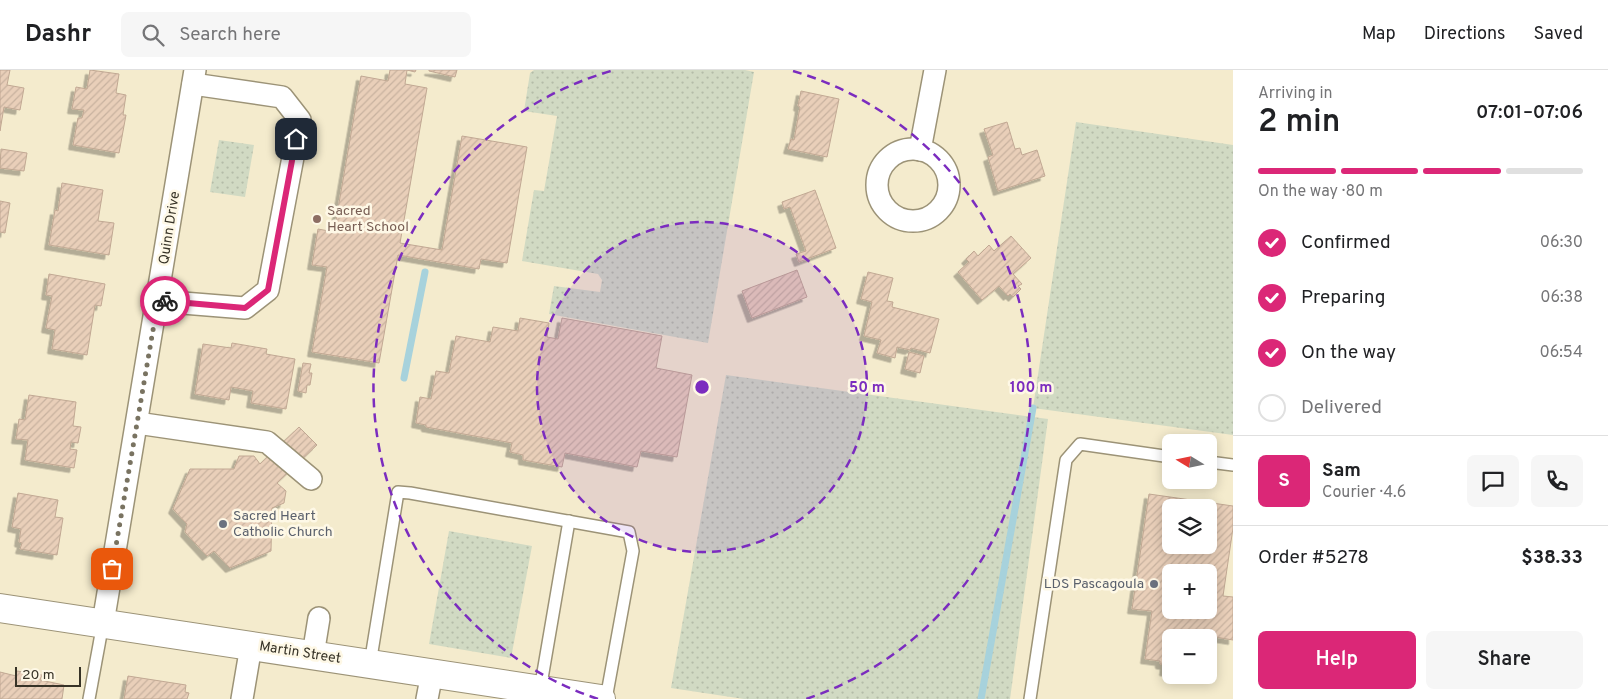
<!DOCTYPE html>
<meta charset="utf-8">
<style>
:root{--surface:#fff;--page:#f6f6f6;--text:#202124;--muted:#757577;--line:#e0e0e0;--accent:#db2777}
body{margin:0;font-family:Overpass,sans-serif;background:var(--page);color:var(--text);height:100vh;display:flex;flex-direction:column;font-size:19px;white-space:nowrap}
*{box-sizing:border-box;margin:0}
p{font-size:16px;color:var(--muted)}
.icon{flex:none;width:28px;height:28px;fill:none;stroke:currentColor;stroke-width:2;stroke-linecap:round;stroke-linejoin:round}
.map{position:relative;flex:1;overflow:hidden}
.details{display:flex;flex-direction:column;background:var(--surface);width:375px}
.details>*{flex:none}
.needle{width:32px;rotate:280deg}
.fabs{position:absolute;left:1162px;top:364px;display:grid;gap:10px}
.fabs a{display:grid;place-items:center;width:55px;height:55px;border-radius:8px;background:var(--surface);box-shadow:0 2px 12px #0003;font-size:25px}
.scale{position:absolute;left:15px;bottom:12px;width:66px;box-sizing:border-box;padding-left:5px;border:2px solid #373327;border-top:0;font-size:14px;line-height:18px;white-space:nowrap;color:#373327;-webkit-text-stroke:4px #fef8e6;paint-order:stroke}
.pin{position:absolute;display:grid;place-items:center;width:42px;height:42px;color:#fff;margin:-21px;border-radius:10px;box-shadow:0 2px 8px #0006}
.courier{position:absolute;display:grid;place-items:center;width:50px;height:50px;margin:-25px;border:4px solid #db2777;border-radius:50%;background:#fff;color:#222;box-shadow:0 1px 6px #0007}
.head em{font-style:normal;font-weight:600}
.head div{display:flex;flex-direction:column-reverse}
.head{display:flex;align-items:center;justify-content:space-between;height:85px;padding:0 25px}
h1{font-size:32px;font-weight:600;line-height:38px}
.bar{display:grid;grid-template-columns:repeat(4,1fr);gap:8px 5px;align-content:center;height:60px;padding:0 25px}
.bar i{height:6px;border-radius:4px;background:var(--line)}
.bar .current{background:var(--accent)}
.bar p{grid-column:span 4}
.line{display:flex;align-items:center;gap:12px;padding:0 25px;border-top:1px solid var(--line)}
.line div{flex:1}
.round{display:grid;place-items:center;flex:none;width:52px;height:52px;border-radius:8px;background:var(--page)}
ol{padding:0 25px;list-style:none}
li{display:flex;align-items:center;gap:15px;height:55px}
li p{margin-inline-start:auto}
li .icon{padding:5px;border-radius:50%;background:var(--accent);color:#fff;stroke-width:4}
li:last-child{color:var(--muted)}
li i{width:28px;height:28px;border:2px solid var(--line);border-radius:50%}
.cta{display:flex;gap:10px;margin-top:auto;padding:10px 25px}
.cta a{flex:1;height:58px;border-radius:8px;background:var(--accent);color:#fff;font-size:20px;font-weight:600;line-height:58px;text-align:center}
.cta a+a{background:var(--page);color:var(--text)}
header{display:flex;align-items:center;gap:30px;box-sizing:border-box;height:70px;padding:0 25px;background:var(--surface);border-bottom:1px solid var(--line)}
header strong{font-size:24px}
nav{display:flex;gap:28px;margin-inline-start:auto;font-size:18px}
.search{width:350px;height:45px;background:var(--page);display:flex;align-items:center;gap:12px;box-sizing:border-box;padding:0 18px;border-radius:8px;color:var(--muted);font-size:19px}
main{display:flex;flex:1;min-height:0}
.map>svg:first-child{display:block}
.grass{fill:url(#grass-dots)}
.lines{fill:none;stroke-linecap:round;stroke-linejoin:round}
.stream{stroke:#a7d2dc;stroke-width:7}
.building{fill:url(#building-hatch);stroke:#c1a893;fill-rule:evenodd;filter:url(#shadow)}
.lane-casing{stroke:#9c9377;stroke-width:14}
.street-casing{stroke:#9c9377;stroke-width:24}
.secondary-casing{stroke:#9c9377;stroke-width:30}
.lane{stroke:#fff;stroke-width:11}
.street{stroke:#fff;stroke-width:21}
.secondary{stroke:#fff;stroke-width:28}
.done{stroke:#797361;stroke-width:5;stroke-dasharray:0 9}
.route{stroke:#db2777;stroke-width:6}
.ring{fill:none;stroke:#7b2cbf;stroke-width:2.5;stroke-dasharray:9 6}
.education-dot{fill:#8d6e63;stroke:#fef8e6;stroke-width:2}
.worship-dot{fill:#6b7280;stroke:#fef8e6;stroke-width:2}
.labels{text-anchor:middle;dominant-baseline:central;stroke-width:5;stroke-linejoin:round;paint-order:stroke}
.education-label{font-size:14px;fill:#785e54;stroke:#fef8e6;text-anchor:start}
.street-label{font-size:14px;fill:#373327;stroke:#fef8e6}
.worship-label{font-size:14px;fill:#5b616d;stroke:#fef8e6;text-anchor:start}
.centre{fill:#7b2cbf;stroke:#fef8e6;stroke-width:2.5}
.ring-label{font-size:15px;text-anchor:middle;font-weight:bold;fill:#7b2cbf;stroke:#fef8e6;stroke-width:5;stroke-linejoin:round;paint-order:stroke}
</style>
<header>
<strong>Dashr</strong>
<div class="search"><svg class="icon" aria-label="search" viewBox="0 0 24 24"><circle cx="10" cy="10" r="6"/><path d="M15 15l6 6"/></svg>Search here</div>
<nav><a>Map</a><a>Directions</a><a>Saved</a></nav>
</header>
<main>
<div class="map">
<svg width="1233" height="629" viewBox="0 0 1233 629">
<defs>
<pattern id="grass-dots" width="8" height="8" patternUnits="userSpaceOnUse" patternTransform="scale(1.25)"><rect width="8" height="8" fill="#d1dac3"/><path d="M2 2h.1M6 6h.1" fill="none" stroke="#b4bca8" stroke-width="1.8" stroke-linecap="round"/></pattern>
<pattern id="building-hatch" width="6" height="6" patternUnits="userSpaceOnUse" patternTransform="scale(1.25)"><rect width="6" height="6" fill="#e9cfb9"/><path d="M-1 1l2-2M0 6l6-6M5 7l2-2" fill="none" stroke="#c8b29f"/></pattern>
<filter id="shadow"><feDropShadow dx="-4.5" dy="4.5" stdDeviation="0" flood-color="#0004"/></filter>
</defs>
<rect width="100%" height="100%" fill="#f4ebcd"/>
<!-- grass -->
<g class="grass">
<path d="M534,0h211l9,2 -46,271 -159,-29 5,-28 46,6 2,-12 -4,-6 -76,-13 12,-71 10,1 13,-75 -33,-5 6,-38z"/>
<path d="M1076,52l157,23v290l-200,-27z"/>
<path d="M219,70l35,5 -9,52 -35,-5z"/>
<path d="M726,305l322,44 -38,280h-266l-73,-11z"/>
<path d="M449,461l83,15 -21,112 -82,-14z"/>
</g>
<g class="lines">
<!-- stream -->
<g class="stream">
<path d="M404,308l21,-106"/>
<path d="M981,629l52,-291"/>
</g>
</g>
<!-- building -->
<g class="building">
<path d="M0,0h10l-3,15 17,3 -4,22 -16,-3 -4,24z"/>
<path d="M90,0l29,4 -3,19 10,2 -3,20h3l-7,38 -46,-8 5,-27h4l2,-8 -12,-1 4,-22 11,2z"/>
<path d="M390,0h26l-1,2 -8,-2 -2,14 22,4 -27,155 42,7 20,-114 65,11 -20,116 -26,-4 -2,10 -81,-14 -19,108 -67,-11 15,-85 -15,-2 6,-36 16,3 27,-156 27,5z"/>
<path d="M429,0h28l-2,7 -26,-6z"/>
<path d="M801,21l38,8 -12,58 -39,-8 3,-10 3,1 6,-33 -2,-1z"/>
<path d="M1007,52l8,27 5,-1 2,7 15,-5 8,26 -47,15 -10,-34 5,-2 -9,-26z"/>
<path d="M1,79l26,4 -3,18 -24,-3z"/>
<path d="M62,113l41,7 -5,31 16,2 -5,32 -60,-10 6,-35 3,1z"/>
<path d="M815,120l21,58 -37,14 -3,-8 10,-3 -16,-44 -6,2 -2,-7z"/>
<path d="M0,131l10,2 -5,30 -5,-1z"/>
<path d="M1011,166l20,22 -18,16 9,10 -4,2 3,3 -8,8 -3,-3 -2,2 -9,-10 -17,14 -24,-28 11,-10 -3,-3 8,-8 4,5 11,-11 5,6z"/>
<path d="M797,200l10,27 -55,21 -10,-27z"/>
<path d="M868,202l25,6 -6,23 6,1 -1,5 47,12 -9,34 -19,-5 -1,2 -13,-3 -2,11 -18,-5 4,-13 -17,-4 8,-34 -11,-3z"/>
<path d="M49,204l56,10 -4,22 -6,-1 -8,50 -35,-6 3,-19 -9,-2 6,-32 -6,-1z"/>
<path d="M520,248l29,5 -2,14 11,2 4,-21 100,18 -6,32 36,7 -15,82 -36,-6 -4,16 -72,-14 -3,14 -39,-7v-5l-13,-3 2,-9 -86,-16v-2l-10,-2 4,-26 11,2 5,-28 13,2 7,-37 34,6 3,-15 25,4z"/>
<path d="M232,273l35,6 -1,5 29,5 -9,50 -35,-6 2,-12 -22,-4 -2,13 -34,-6 8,-50 28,4z"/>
<path d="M909,282l15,4 -4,17 -15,-4z"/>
<path d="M303,293l8,1 -2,9h3l-2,12h-3l-1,8 -8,-2z"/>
<path d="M29,325l47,7 -3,24 8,1 -3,16 -7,-1 -1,7 7,1 -3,18 -49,-8 3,-20 -12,-1 3,-20 6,1z"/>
<path d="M299,357l18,18 -40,38 9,8 -2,12 -12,5 -1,43 -41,17 -16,-17 -7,5 -22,-24 2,-8 -14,-15 17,-40h44l5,-13h15l6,8z"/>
<path d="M18,423l40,7 -3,17 8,1 -6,37 -37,-6 2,-6 -3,-1 2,-13 -9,-2z"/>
<path d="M1149,424l84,12v22l-10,68 10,1v43l-36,-6v4h-26v34l-7,-1 1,-6 -5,-1v-3l-15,-2 7,-48 -20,-2zM1171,438h38v37h-38zM1171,502h38v38h-38z"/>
<path d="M17,601l25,4 -2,5 24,5 -2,14h-62v-27l16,4z"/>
<path d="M128,606l58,9 -1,7 4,1 -2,6h-63z"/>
</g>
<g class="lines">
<defs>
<g id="lane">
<path d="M1209,392l24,3"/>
<path d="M370,594l28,-172 12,1 219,39 4,19 -27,148"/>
<path d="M540,620l29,-169"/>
<path d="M89,629l14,-76"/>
<path d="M1030,629l36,-239 14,-16 91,13"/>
</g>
<g id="street">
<circle cx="913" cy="115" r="36"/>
<path d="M920,80l15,-80"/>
<path d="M158,231l87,7 23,-18 32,-170 -18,-23 -89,-13"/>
<path d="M137,353l130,19 44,37"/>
<path d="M103,553l92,-553"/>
<path d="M313,585l6,-37"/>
<path d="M242,629l9,-53"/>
<path d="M427,629l5,-26"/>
</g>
<path id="secondary" d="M0,538l601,91"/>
</defs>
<!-- lane casing -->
<use href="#lane" class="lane-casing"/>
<!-- street casing -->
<use href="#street" class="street-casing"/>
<!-- secondary casing -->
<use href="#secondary" class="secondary-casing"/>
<!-- lane -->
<use href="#lane" class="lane"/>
<!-- street -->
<use href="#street" class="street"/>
<!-- secondary -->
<use href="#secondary" class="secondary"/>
</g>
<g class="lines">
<!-- done -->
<path class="done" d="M112,499l46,-268h7"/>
<!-- route -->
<path class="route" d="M165,231l80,7 23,-18 28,-151"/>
</g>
<!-- distance rings -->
<circle cx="702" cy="317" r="165" fill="#7b2cbf" fill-opacity=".12"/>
<g class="ring">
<circle cx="702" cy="317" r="165"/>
<path d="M598 629A329 329 0 0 1 611 1M793 1A329 329 0 0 1 806 629"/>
</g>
<!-- markers -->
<circle class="education-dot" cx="317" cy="149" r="5"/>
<g class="worship-dot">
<circle cx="223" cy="454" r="5"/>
<circle cx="1154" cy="514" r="5"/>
</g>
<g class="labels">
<!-- education labels -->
<g class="education-label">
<text x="327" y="141">Sacred<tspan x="327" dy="16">Heart School</tspan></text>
</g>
<!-- street labels -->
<g class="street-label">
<text transform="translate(170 158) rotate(-81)">Quinn Drive</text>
<text transform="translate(300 583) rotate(9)">Martin Street</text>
</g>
<!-- worship labels -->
<g class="worship-label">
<text x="233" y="446">Sacred Heart<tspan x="233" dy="16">Catholic Church</tspan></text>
<text x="1144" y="514" text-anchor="end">LDS Pascagoula</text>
</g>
</g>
<circle cx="702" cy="317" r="8" class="centre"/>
<g class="ring-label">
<text x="867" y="322">50 m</text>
<text x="1031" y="322">100 m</text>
</g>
</svg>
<div class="fabs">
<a><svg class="needle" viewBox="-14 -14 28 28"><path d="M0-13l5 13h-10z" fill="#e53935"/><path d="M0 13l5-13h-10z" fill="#757577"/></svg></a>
<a><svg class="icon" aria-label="layers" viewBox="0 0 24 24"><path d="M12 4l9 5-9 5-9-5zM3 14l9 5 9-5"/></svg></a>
<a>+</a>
<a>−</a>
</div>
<div class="scale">20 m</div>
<div class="pin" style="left:112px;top:499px;background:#ea580c"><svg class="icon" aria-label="bag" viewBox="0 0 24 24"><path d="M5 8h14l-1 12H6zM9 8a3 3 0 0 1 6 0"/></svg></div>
<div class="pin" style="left:296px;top:69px;background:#1f2937"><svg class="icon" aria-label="home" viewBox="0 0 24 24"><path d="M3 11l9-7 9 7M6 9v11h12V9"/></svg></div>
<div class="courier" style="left:165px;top:231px"><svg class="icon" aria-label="bike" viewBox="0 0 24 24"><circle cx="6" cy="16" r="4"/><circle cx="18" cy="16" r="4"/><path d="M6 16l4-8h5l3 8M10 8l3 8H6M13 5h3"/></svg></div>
</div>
<section class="details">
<div class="head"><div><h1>2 min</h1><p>Arriving in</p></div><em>07:01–07:06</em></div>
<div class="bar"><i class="current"></i><i class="current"></i><i class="current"></i><i></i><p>On the way · 80 m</p></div>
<ol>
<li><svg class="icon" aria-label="check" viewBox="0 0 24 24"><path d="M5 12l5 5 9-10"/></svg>Confirmed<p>06:30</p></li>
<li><svg class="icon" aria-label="check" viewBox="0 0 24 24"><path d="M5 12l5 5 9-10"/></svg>Preparing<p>06:38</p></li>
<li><svg class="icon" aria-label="check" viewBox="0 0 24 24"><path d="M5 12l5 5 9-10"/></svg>On the way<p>06:54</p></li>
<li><i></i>Delivered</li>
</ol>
<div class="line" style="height:90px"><b class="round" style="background:var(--accent);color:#fff">S</b><div><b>Sam</b><p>Courier · 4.6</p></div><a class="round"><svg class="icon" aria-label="chat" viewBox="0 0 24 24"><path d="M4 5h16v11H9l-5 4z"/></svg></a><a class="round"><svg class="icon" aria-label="phone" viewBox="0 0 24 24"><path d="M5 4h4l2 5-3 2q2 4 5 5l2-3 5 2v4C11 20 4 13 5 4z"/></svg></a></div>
<div class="line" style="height:65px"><div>Order #5278</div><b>$38.33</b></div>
<div class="cta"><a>Help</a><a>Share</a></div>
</section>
</main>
